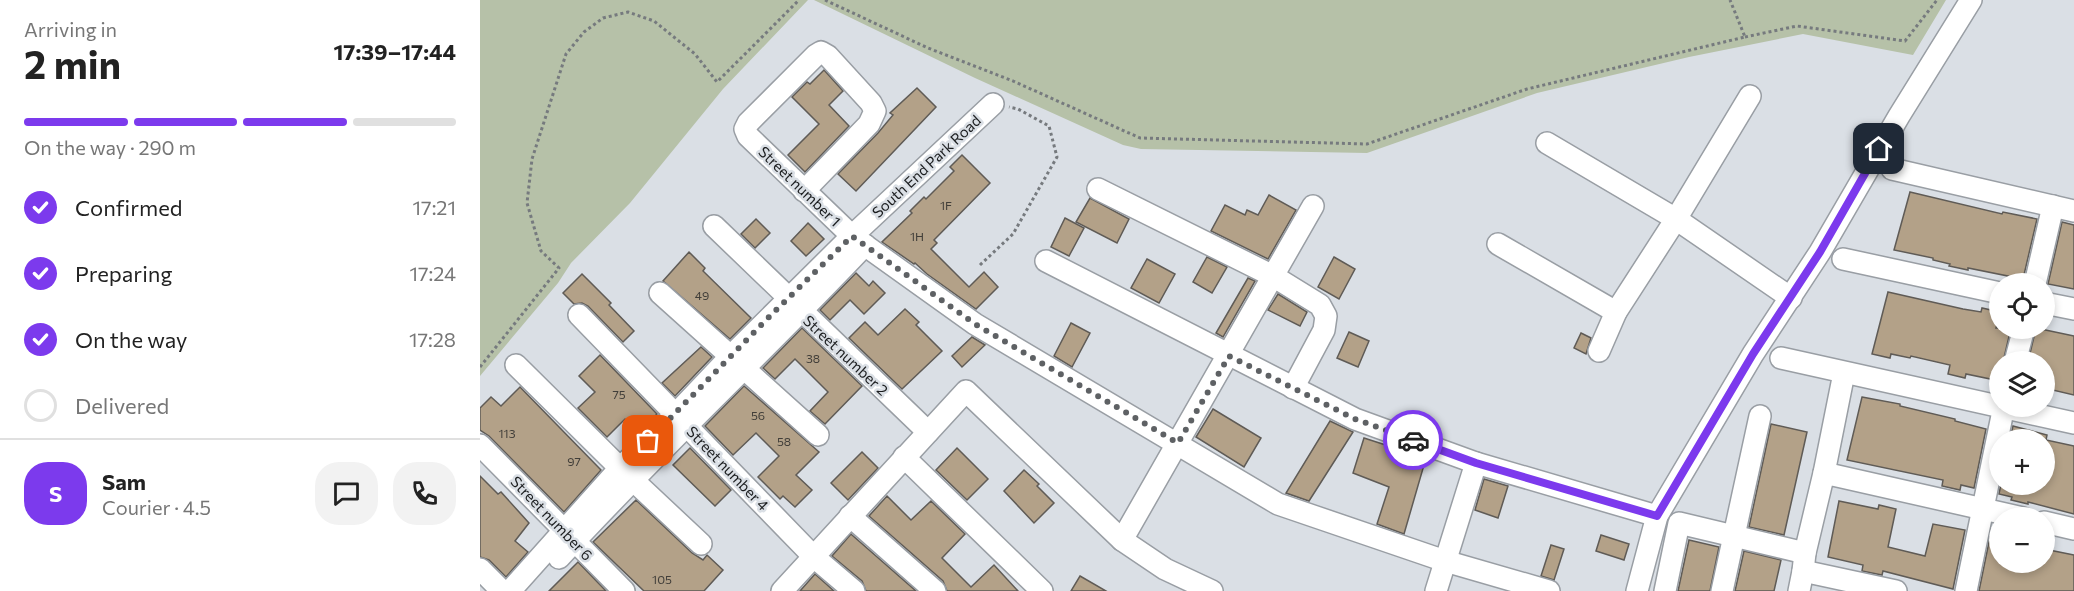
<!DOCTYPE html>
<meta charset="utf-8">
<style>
:root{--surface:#fff;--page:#f2f2f2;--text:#222;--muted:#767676;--line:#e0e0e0;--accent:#7c3aed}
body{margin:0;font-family:Commissioner,sans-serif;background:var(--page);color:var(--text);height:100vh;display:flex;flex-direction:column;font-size:22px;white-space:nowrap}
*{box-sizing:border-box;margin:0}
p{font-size:20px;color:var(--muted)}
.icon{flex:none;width:33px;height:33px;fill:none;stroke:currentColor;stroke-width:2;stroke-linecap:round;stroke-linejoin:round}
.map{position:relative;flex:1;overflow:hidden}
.sheet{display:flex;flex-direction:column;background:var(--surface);width:480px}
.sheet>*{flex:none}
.controls{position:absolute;left:1509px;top:273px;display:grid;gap:12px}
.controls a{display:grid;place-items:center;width:66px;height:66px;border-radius:50%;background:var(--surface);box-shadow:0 3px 9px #0003;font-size:30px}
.pin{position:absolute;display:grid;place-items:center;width:51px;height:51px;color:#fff;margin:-26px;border-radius:12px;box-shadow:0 3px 9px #0006}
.courier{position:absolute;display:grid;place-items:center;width:60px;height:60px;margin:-30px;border:4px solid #7c3aed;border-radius:50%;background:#fff;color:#222;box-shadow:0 2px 8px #0007}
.headline em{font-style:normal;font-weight:700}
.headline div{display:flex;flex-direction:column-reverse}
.headline{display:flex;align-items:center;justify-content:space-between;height:102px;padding:0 24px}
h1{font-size:39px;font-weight:700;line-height:45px}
.bar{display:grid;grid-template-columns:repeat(4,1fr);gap:9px 6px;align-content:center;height:72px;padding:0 24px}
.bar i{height:8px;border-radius:4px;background:var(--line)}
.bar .on{background:var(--accent)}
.bar p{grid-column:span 4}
.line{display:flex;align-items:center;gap:15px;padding:0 24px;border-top:2px solid var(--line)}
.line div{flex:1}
.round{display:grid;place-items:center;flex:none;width:63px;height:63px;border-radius:24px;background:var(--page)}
ol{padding:0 24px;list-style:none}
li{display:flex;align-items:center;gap:18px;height:66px}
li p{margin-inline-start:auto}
li .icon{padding:6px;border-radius:50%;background:var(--accent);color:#fff;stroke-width:4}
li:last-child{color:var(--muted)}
li i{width:33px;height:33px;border:3px solid var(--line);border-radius:50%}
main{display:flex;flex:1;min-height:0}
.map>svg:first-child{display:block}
.green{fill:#b6c1a8}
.building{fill:#b3a188;stroke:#5f5b56;stroke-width:1.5}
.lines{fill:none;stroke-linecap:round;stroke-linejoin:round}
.minor-casing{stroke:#999ea4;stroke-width:24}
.path{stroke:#767a7e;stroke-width:3;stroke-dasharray:3 3;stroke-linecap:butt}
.minor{stroke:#fff;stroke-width:21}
.done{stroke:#5e6164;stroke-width:6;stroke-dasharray:0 10.8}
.route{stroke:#7c3aed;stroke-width:8}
.labels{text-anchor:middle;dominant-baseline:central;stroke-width:5;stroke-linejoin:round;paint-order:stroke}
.number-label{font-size:12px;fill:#413e39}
.street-label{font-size:15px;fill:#1b1d1f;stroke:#dadfe5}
</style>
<main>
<section class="sheet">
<div class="headline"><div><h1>2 min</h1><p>Arriving in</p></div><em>17:39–17:44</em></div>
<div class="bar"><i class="on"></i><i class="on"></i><i class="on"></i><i></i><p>On the way · 290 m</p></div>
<ol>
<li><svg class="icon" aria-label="check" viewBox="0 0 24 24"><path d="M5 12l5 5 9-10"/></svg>Confirmed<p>17:21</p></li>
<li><svg class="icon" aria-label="check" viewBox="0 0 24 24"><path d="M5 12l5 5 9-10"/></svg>Preparing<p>17:24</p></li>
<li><svg class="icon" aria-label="check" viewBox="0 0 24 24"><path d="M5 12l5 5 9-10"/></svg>On the way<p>17:28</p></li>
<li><i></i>Delivered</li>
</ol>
<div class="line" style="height:108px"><b class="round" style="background:var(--accent);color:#fff">S</b><div><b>Sam</b><p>Courier · 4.5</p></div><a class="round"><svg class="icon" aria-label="chat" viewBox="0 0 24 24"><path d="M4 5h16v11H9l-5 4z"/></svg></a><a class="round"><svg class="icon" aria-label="phone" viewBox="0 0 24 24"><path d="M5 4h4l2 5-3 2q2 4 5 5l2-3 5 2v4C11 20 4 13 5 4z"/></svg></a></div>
</section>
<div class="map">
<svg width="1594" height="591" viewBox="0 0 1594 591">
<rect width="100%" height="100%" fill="#dadfe5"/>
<!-- green -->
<g class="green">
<path d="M0,0h328l-85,89 -93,114 -59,60 -13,20 -78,93z"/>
<path d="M334,0h1132l-33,55 -110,-21 -114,23 -152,36 -170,60 -226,-4 -18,-4 -148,-67z"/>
</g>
<!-- building -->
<g class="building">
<path d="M344,70l19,21 -14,14 20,21 -44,46 -17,-17 31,-31 -27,-27 15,-15 3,2z"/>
<path d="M437,88l19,19 -80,84 -18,-17 40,-41 15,-18 -3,-2z"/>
<path d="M482,155l28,28 -56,57 3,3 -6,6 38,38 15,-15 14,15 -22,22 -49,-35 -12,-11 -1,1 -32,-22 30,-29 -2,-2 14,-14 2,2 28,-28 -4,-4z"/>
<path d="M1430,192l92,22 1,-2 34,7 -14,60 -55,-11v2l-19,-4 1,-2 -17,-4v-2l-39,-8z"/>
<path d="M789,195l27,15 -28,49 -57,-28 14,-26 20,10 2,-5 11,5z"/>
<path d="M610,198l39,21 -12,24 -41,-21z"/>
<path d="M585,218l19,10 -15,28 -18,-9z"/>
<path d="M276,219l14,14 -15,15 -14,-14z"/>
<path d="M1582,222l12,3v64l-26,-5z"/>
<path d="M328,223l16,16 -18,17 -15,-15z"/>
<path d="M209,252l16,16 -2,3 48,47 -21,21 -67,-58z"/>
<path d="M727,257l20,10 -15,26 -19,-11z"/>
<path d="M854,257l21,12 -16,30 -21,-12z"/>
<path d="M667,259l28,15 -16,29 -28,-15z"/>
<path d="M376,273l13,13 4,-5 12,12 -21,21 -14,-14 -20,20 -10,-10z"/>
<path d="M102,274l29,29 -2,2 25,26 -11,11 -35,-36 -6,-3 -8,1 -11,-11z"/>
<path d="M768,278l7,3 -32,56 -7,-4z"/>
<path d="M1408,292l75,17 18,3 1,-4 18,4 -4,16h15l-8,34h-3v19l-34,-7 -1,4 -17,-4 2,-9 -39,-9 -1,2 -19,-4 -1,4 -18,-4z"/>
<path d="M798,294l29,18 -7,14 -32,-16z"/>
<path d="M425,309l14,13 -3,3 26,26 -40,38 -53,-51 16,-16 13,13z"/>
<path d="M591,323l19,10 -18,34 -18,-11z"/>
<path d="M322,328l60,58 -37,38 -15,-13 18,-19 -33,-33 -20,20 -12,-11z"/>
<path d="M1556,328l38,8v59l-30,-7v-26h-16z"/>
<path d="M869,332l20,9 -11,26 -21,-9z"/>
<path d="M1101,333l10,5 -5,16 -12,-6z"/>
<path d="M492,337l13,8 -23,22 -10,-11z"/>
<path d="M221,347l11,10 -37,39 -13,-13z"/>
<path d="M120,355l57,59 -19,19 -13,-14 -18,18 -29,-29 17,-16 -16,-16z"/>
<path d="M264,386l75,66 -23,23 16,15 -17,17 -12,-11 -3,3 -22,-22 21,-21 -23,-23 -23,22 -28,-29z"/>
<path d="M40,387l81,83 -37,42 -75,-76 -9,-6v-22l11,-11 10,9z"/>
<path d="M1382,397l38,7v2l55,13v2l31,8 -12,59 -13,-3 -1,5 -18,-4 1,-6 -96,-20z"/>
<path d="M733,409l48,29 -17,29 -48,-30z"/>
<path d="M850,421l23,11 -44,69 -23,-8z"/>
<path d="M1291,424l36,8 -23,103 -35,-8z"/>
<path d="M1533,426l34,9 -1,5 28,6v68l-46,-12v2l-17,-4 1,-3 -13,-3 2,-10h43v-44h-34z"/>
<path d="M884,438l62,20 -22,76 -27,-10 12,-37 -36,-14z"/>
<path d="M210,448l41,42 -16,16 -42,-41z"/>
<path d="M477,448l31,31 -21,21 -31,-30z"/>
<path d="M382,452l16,16 -30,32 -17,-17z"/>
<path d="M544,470l15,14 -2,2 17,17 -20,20 -30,-32z"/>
<path d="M0,476l18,18 3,-2 28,31 -14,18 13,11 -22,25 -17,-17 -9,-3z"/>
<path d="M1004,479l24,7 -10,32 -23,-8z"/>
<path d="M407,496l24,24 20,-19 34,33 -23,24 29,29 23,-22 24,26h-71l-4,-10 -74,-65z"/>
<path d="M156,500l56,53 11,7 4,-5 16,15 -19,21h-60l-51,-49z"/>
<path d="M1359,501l39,8 1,-4 17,4 -8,38 37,9 8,-32 32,6 -12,59 -70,-18 -1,4 -20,-4 1,-6 -35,-8z"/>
<path d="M371,534l1,1 64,56h-50l-4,-10 -30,-25z"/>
<path d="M1121,535l28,9 -5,16 -28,-9z"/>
<path d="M1510,537l10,2v23h44v-13l30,6v36h-95z"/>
<path d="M1209,540l30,7 -9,44h-32z"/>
<path d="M1071,545l13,4 -10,31 -13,-4z"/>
<path d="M1264,551l37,9 -7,31h-39z"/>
<path d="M98,562l28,29h-57z"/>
<path d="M335,574l19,17h-34z"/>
<path d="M600,576l26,15h-35z"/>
</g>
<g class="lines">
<defs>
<g id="minor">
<path d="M1067,143l129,76 115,79"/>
<path d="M1412,169l182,42"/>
<path d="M618,189l175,87 47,29 6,11 -2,14 -31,58"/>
<path d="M324,191l65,-67 6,-13 -4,-8 -43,-47 -7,-4 -5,3 -68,68 -3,6 3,7 104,100 123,88 303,180 167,57 104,30"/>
<path d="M234,226l214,206"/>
<path d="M1018,244l118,68"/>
<path d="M1363,259l157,34"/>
<path d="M566,261l309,158 121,44 181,53"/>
<path d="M1555,284l18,-78"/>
<path d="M180,293l158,142"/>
<path d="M1564,303l30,6"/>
<path d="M99,315l235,242 40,34"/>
<path d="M1119,351l17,-39 60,-93 74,-123"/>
<path d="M1301,358l293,65"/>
<path d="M1535,362l9,-34"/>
<path d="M36,365l104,103 81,76"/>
<path d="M0,445l144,146"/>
<path d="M424,457l138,134"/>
<path d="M1344,473l20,-100"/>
<path d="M370,516l85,75"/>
<path d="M1564,522l30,7"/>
<path d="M642,540l191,-334"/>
<path d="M79,558c99,-108 206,-207 306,-313"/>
<path d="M0,569l22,22"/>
<path d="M1323,571l2,-18 19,-80 199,45"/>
<path d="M30,591l110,-123 56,-54 54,-57 122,-121 141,-132"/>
<path d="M302,591l184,-200 156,149 43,29 47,22"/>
<path d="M956,591l40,-128"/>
<path d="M1157,591l20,-75 96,-162 67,-102 79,-136 72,-116"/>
<path d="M1185,591l14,-68 126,30"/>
<path d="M1242,591l38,-175"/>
<path d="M1319,591l4,-20 93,20"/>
<path d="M1486,591l38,-185"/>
</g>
</defs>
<!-- minor casing -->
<use href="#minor" class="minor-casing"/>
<!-- path -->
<g class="path">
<path d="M345,0l103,48 85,33 127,57 227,6 160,-55 218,-52 -15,-37"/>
<path d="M1265,37l52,-11 108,15 32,-41"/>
<path d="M500,265l33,-31 44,-77 -8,-31 -31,-17 -9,-2"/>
<path d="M0,367l79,-99 -18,-17 -14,-48 5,-44 34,-105 18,-22 19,-14 25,-6 26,9 41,33 22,28 82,-82"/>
</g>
<!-- minor -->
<use href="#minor" class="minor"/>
</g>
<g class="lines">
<!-- done -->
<path class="done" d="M168,441l125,-128 79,-77 123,88 203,119 51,-87 126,63 58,21"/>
<!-- route -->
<path class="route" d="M933,440l63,23 181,53 96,-162 67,-102 59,-103"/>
</g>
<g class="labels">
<!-- number labels -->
<g class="number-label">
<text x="466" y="205">1F</text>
<text x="437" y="236">1H</text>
<text x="222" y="295">49</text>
<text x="333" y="358">38</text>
<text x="139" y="394">75</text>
<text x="278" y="415">56</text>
<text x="27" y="433">113</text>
<text x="304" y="441">58</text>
<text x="94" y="461">97</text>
<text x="182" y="579">105</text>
</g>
<!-- street labels -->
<g class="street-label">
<text transform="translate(446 166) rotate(-43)">South End Park Road</text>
<text transform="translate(320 186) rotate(44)">Street number 1</text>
<text transform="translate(366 355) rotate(43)">Street number 2</text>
<text transform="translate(248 468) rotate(46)">Street number 4</text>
<text transform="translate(72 518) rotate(46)">Street number 6</text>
</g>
</g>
</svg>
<div class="controls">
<a><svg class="icon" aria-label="locate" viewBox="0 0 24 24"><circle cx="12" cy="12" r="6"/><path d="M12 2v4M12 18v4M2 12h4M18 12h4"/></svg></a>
<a><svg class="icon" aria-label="layers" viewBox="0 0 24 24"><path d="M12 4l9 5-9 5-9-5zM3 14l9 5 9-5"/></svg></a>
<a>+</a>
<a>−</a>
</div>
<div class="pin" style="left:168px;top:441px;background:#ea580c"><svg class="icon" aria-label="bag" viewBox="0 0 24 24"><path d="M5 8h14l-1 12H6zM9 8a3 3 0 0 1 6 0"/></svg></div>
<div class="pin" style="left:1399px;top:149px;background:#1f2937"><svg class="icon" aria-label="home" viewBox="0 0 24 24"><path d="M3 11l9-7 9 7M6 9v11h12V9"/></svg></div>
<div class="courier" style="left:933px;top:440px"><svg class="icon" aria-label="car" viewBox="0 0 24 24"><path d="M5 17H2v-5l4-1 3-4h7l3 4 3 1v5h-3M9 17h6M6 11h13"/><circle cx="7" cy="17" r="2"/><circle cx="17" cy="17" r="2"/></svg></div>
</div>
</main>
